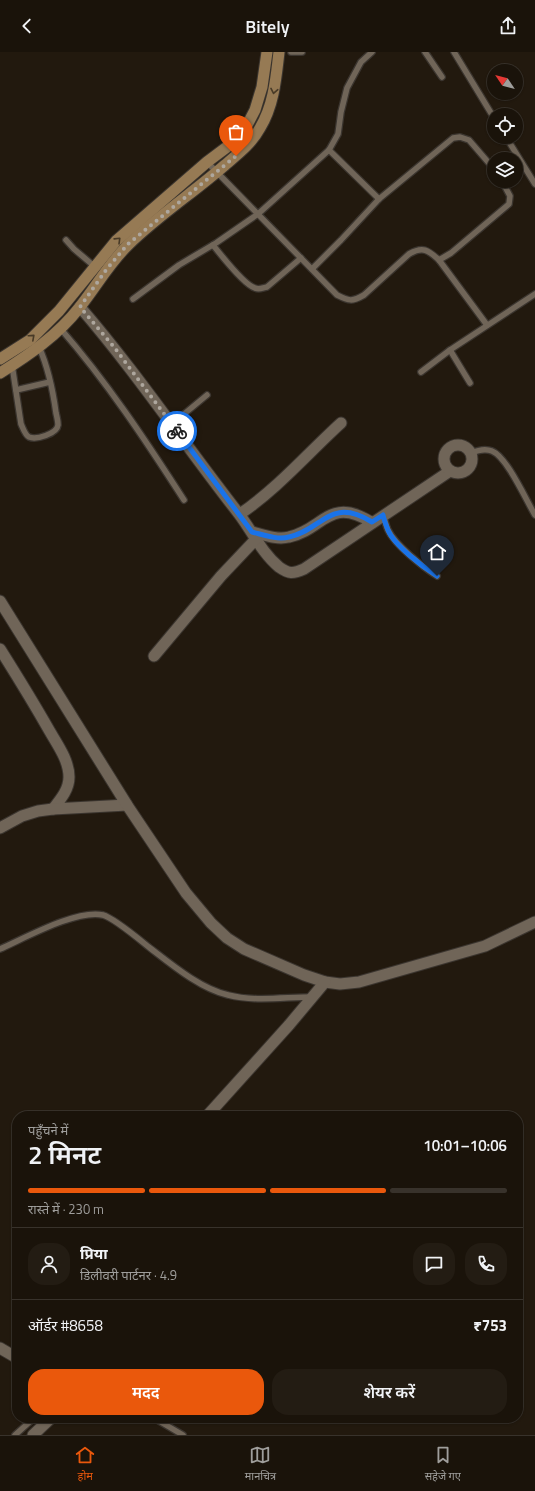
<!DOCTYPE html>
<html lang="hi">
<meta charset="utf-8">
<style>
:root{--surface:#1a130a;--page:#231c13;--text:#f1f3f6;--muted:#9f9e9c;--line:#38322b;--accent:#ea580c}
body{margin:0;font-family:"Titillium Web","Noto Sans Devanagari",sans-serif;background:var(--page);color:var(--text);height:100vh;display:flex;flex-direction:column;font-size:15px;white-space:nowrap}
*{box-sizing:border-box;margin:0}
p{font-size:13px;color:var(--muted)}
.icon{flex:none;width:22px;height:22px;fill:none;stroke:currentColor;stroke-width:2;stroke-linecap:round;stroke-linejoin:round}
.map{position:relative;flex:1;overflow:hidden}
.drawer{position:absolute;left:12px;top:1059px;width:511px;height:312px;display:flex;flex-direction:column;background:var(--surface);border-radius:16px;box-shadow:0 1px 3px #0004,0 0 0 1px var(--line)}
.drawer>*{flex:none}
.needle{width:26px;rotate:305deg}
.fabs{position:absolute;left:487px;top:12px;display:grid;gap:8px}
.fabs a{display:grid;place-items:center;width:36px;height:36px;border-radius:50%;background:var(--surface);box-shadow:0 1px 3px #0004,0 0 0 1px var(--line);font-size:20px}
.pin{position:absolute;display:grid;place-items:center;width:34px;height:34px;color:#fff;margin:-41px -17px;border-radius:50% 50% 50% 0;rotate:-45deg;box-shadow:0 0 4px #0007}
.pin .icon{rotate:45deg}
.courier{position:absolute;display:grid;place-items:center;width:40px;height:40px;margin:-20px;border:3px solid #1a73e8;border-radius:50%;background:#fff;color:#222;box-shadow:0 1px 5px #0007}
.headline em{font-style:normal;font-weight:600}
.headline div{display:flex;flex-direction:column-reverse}
.headline{display:flex;align-items:center;justify-content:space-between;height:68px;padding:0 16px}
h1{font-size:26px;font-weight:600;line-height:30px}
.bar{display:grid;grid-template-columns:repeat(4,1fr);gap:6px 4px;align-content:center;height:48px;padding:0 16px}
.bar i{height:5px;border-radius:3px;background:var(--line)}
.bar .active{background:var(--accent)}
.bar p{grid-column:span 4}
.line{display:flex;align-items:center;gap:10px;padding:0 16px;border-top:1px solid var(--line)}
.line div{flex:1}
.round{display:grid;place-items:center;flex:none;width:42px;height:42px;border-radius:16px;background:var(--page)}
.button{display:flex;gap:8px;margin-top:auto;padding:8px 16px}
.button a{flex:1;height:46px;border-radius:16px;background:var(--accent);color:#fff;font-size:16px;font-weight:600;line-height:46px;text-align:center}
.button a+a{background:var(--page);color:var(--text)}
header{display:flex;justify-content:space-between;align-items:center;height:52px;padding:0 16px;background:var(--surface);font-size:18px;font-weight:600}
.tab-bar{display:flex;justify-content:space-around;align-items:center;height:56px;border-top:1px solid var(--line);background:var(--surface);font-size:11px;color:var(--muted)}
.tab-bar a{display:grid;justify-items:center;gap:2px}
.tab-bar .active{color:var(--accent)}
.map>svg:first-child{display:block}
.lines{fill:none;stroke-linecap:round;stroke-linejoin:round}
.service-casing{stroke:#3b352f;stroke-width:8}
.minor-casing{stroke:#3b352f;stroke-width:13}
.tertiary-casing{stroke:#3b352f;stroke-width:13}
.secondary-casing{stroke:#3b352f;stroke-width:13}
.service{stroke:#706558;stroke-width:5.5}
.minor{stroke:#706558;stroke-width:11}
.tertiary{stroke:#706558;stroke-width:11}
.secondary{stroke:#967a54;stroke-width:11}
.oneway{stroke:#483a27}
.done{stroke:#aea79e;stroke-width:4;stroke-dasharray:0 7.2}
.route{stroke:#1a73e8;stroke-width:5}
</style>
<header><svg class="icon" aria-label="back" viewBox="0 0 24 24"><path d="M15 5l-7 7 7 7"/></svg>Bitely<svg class="icon" aria-label="share" viewBox="0 0 24 24"><path d="M12 15V3M7 8l5-5 5 5M5 13v7h14v-7"/></svg></header>
<div class="map">
<svg width="535" height="1383" viewBox="0 0 535 1383">
<rect width="100%" height="100%" fill="#22190e"/>
<g class="lines">
<defs>
<g id="service">
<path d="M291,0h11"/>
<path d="M425,0l17,25"/>
<path d="M454,0l40,66"/>
<path d="M506,85l29,47"/>
<path d="M329,98l50,49"/>
<path d="M207,110l130,133c12,6 15,7 27,0l45,-41c14,-8 19,-4 30,6l48,65"/>
<path d="M66,188l8,9 20,17"/>
<path d="M213,193c8,10 31,40 42,43 4,2 7,0 12,-1l34,-29"/>
<path d="M439,208l12,-7 58,-49 1,-8 -8,-15"/>
<path d="M312,217l29,-29 38,-41 74,-61 7,-1 9,3 25,29"/>
<path d="M133,247l46,-34 37,-22 42,-29 71,-64 9,-16 3,-22 6,-24 14,-26 11,-10"/>
<path d="M60,276c47,54 86,113 124,172"/>
<path d="M450,298l20,33"/>
<path d="M12,313l9,59c2,4 4,11 8,13 7,3 28,-3 29,-12 0,-4 -1,-8 -2,-12 -3,-22 -8,-46 -17,-66"/>
<path d="M421,320l29,-22 85,-56"/>
<path d="M16,338l34,-8"/>
<path d="M172,372l35,-29"/>
<path d="M471,401c7,-3 14,-5 21,-2 15,6 34,49 43,64"/>
<path d="M383,463c2,5 3,11 5,15 7,15 35,37 49,46"/>
<path d="M0,897c25,-11 77,-40 103,-34 11,3 37,25 47,33 22,17 51,41 78,47 27,7 57,2 85,2"/>
<path d="M154,1366l29,17"/>
<path d="M15,1383l19,-17"/>
</g>
<g id="minor">
<path d="M80,255c57,66 105,138 159,207 13,17 23,39 40,53 10,7 14,7 25,2l146,-98"/>
<circle cx="458" cy="407" r="14"/>
<path d="M240,462c37,-25 68,-61 101,-91"/>
<path d="M252,480c12,3 25,8 37,5 34,-7 40,-41 82,-15"/>
<path d="M0,597c17,27 33,53 49,81 8,14 20,30 20,47 0,13 -9,23 -16,32"/>
<path d="M154,604l67,-80 35,-37"/>
<path d="M0,776l22,-12 16,-5 15,-2 74,-4"/>
<path d="M0,1296l17,10"/>
</g>
<g id="tertiary">
<path d="M0,549l127,204 59,88 25,30 16,15 17,11 60,26 21,7 15,2 19,-2 126,-36 50,-24"/>
<path d="M207,1064l82,-91 36,-43"/>
<path d="M33,1383l18,-17"/>
</g>
<g id="secondary">
<path d="M0,307l30,-19 29,-29 57,-70 91,-79 24,-18 14,-15 10,-19 7,-23 5,-35"/>
<path d="M0,321c29,-18 58,-38 79,-65 17,-21 30,-45 50,-64 30,-29 65,-52 96,-79 13,-11 27,-22 35,-37 14,-23 16,-50 19,-76"/>
</g>
</defs>
<!-- service casing -->
<use href="#service" class="service-casing"/>
<!-- minor casing -->
<use href="#minor" class="minor-casing"/>
<!-- tertiary casing -->
<use href="#tertiary" class="tertiary-casing"/>
<!-- secondary casing -->
<use href="#secondary" class="secondary-casing"/>
<!-- service -->
<use href="#service" class="service"/>
<!-- minor -->
<use href="#minor" class="minor"/>
<!-- tertiary -->
<use href="#tertiary" class="tertiary"/>
<!-- secondary -->
<use href="#secondary" class="secondary"/>
</g>
<!-- one-way arrows -->
<defs><path id="oneway-chevron" d="M-2-3.5L2.5 0L-2 3.5" fill="none" stroke-width="1.6" stroke-linecap="round" stroke-linejoin="round"/></defs>
<g class="oneway">
<use href="#oneway-chevron" transform="translate(274 39) rotate(101)"/>
<use href="#oneway-chevron" transform="translate(118 188) rotate(-44)"/>
<use href="#oneway-chevron" transform="translate(32 285) rotate(-42)"/>
</g>
<g class="lines">
<!-- done -->
<path class="done" d="M177,379l-63,-84 -34,-40 26,-37 22,-26 108,-88"/>
<!-- route -->
<path class="route" d="M177,379l75,101c12,3 25,8 37,5 34,-7 40,-41 83,-15l11,-7c1,5 3,10 5,15 6,15 35,37 49,46"/>
</g>
</svg>
<div class="fabs">
<a><svg class="needle" viewBox="-14 -14 28 28"><path d="M0-13l5 13h-10z" fill="#e53935"/><path d="M0 13l5-13h-10z" fill="#9f9e9c"/></svg></a>
<a><svg class="icon" aria-label="locate" viewBox="0 0 24 24"><circle cx="12" cy="12" r="6"/><path d="M12 2v4M12 18v4M2 12h4M18 12h4"/></svg></a>
<a><svg class="icon" aria-label="layers" viewBox="0 0 24 24"><path d="M12 4l9 5-9 5-9-5zM3 14l9 5 9-5"/></svg></a>
</div>
<div class="pin" style="left:236px;top:104px;background:#ea580c"><svg class="icon" aria-label="bag" viewBox="0 0 24 24"><path d="M5 8h14l-1 12H6zM9 8a3 3 0 0 1 6 0"/></svg></div>
<div class="pin" style="left:437px;top:524px;background:#1f2937"><svg class="icon" aria-label="home" viewBox="0 0 24 24"><path d="M3 11l9-7 9 7M6 9v11h12V9"/></svg></div>
<div class="courier" style="left:177px;top:379px"><svg class="icon" aria-label="bike" viewBox="0 0 24 24"><circle cx="6" cy="16" r="4"/><circle cx="18" cy="16" r="4"/><path d="M6 16l4-8h5l3 8M10 8l3 8H6M13 5h3"/></svg></div>
<section class="drawer">
<div class="headline"><div><h1>2 मिनट</h1><p>पहुँचने में</p></div><em>10:01–10:06</em></div>
<div class="bar"><i class="active"></i><i class="active"></i><i class="active"></i><i></i><p>रास्ते में · 230 m</p></div>
<div class="line" style="height:72px"><a class="round"><svg class="icon" aria-label="person" viewBox="0 0 24 24"><circle cx="12" cy="8" r="4"/><path d="M4 21q1-7 8-7t8 7"/></svg></a><div><b>प्रिया</b><p>डिलीवरी पार्टनर · 4.9</p></div><a class="round"><svg class="icon" aria-label="chat" viewBox="0 0 24 24"><path d="M4 5h16v11H9l-5 4z"/></svg></a><a class="round"><svg class="icon" aria-label="phone" viewBox="0 0 24 24"><path d="M5 4h4l2 5-3 2q2 4 5 5l2-3 5 2v4C11 20 4 13 5 4z"/></svg></a></div>
<div class="line" style="height:52px"><div>ऑर्डर #8658</div><b>₹753</b></div>
<div class="button"><a>मदद</a><a>शेयर करें</a></div>
</section>
</div>
<nav class="tab-bar">
<a class="active"><svg class="icon" aria-label="home" viewBox="0 0 24 24"><path d="M3 11l9-7 9 7M6 9v11h12V9"/></svg>होम</a>
<a><svg class="icon" aria-label="map" viewBox="0 0 24 24"><path d="M3 6l6-2 6 2 6-2v14l-6 2-6-2-6 2zM9 4v14M15 6v14"/></svg>मानचित्र</a>
<a><svg class="icon" aria-label="saved" viewBox="0 0 24 24"><path d="M7 4h10v16l-5-4-5 4z"/></svg>सहेजे गए</a>
</nav>
